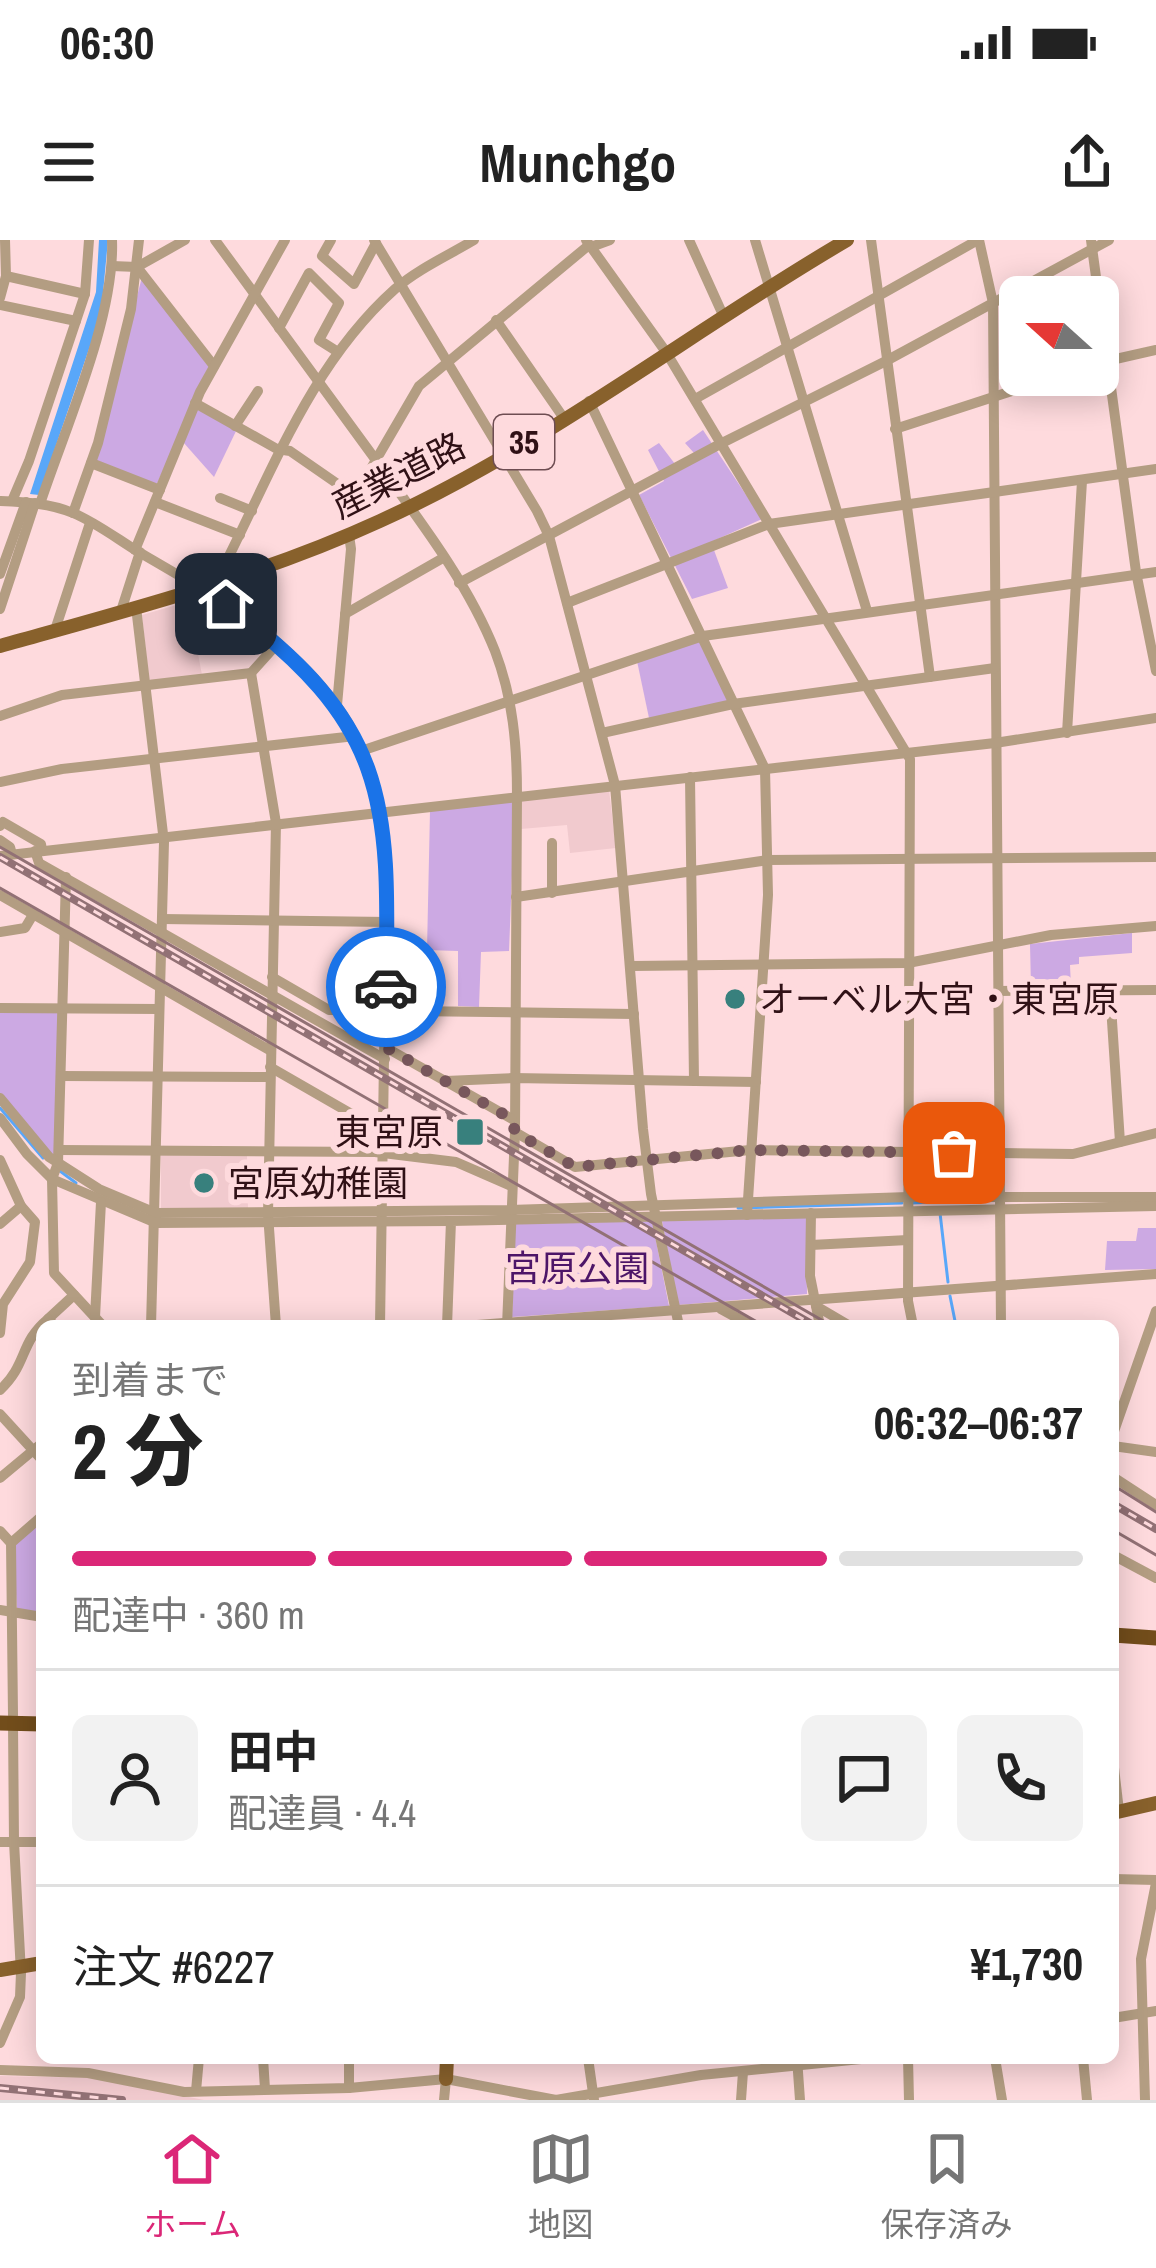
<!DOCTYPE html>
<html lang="ja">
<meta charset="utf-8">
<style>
:root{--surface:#fff;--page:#f2f2f2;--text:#222;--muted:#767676;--line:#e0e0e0;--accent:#db2777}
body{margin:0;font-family:"Archivo Narrow","Noto Sans JP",sans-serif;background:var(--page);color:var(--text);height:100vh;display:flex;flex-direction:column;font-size:45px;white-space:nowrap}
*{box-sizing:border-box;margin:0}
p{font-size:39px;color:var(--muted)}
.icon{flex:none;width:66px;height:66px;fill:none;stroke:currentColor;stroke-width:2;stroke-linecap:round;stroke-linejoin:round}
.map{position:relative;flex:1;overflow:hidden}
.drawer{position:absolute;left:36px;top:1080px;width:1083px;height:744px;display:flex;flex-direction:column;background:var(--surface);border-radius:18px;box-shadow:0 6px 30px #0003}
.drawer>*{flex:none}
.needle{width:78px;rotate:291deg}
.controls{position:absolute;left:999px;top:36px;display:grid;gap:24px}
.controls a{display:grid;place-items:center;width:120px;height:120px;border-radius:18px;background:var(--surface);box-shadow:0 6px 30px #0003;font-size:60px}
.pin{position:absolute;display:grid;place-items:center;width:102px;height:102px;color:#fff;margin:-51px;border-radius:24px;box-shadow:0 6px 18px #0006}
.courier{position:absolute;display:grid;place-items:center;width:120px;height:120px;margin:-60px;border:9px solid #1a73e8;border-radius:50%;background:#fff;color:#222;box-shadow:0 3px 15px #0007}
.head em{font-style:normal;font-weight:800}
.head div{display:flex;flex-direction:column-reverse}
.head{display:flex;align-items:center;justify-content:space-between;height:204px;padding:0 36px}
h1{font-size:78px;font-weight:800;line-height:90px}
.bar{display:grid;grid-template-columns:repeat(4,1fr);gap:18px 12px;align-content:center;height:144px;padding:0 36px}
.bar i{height:15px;border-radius:9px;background:var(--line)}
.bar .selected{background:var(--accent)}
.bar p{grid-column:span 4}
.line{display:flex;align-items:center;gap:30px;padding:0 36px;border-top:3px solid var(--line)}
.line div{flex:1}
.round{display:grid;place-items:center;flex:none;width:126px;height:126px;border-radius:18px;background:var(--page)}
.status{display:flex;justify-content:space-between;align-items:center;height:84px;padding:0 60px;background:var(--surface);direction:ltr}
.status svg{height:33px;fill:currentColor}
header{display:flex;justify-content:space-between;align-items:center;height:156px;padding:0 36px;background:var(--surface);font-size:54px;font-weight:800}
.dock{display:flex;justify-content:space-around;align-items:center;height:168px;border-top:3px solid var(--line);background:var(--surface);font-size:33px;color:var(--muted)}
.dock a{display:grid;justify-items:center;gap:6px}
.dock .selected{color:var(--accent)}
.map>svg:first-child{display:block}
.built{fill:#f1cace}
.green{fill:#cca9e3}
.water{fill:#59a7f9}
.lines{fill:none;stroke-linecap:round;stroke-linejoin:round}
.stream{stroke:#59a7f9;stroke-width:3}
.minor{stroke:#b39d82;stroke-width:10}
.major{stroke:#88612c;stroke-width:14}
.highway{stroke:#724d1b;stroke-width:15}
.tram{stroke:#927175;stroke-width:3}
.rail-casing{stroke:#927175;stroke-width:8}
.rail{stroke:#fedadd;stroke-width:3;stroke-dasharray:9;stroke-linecap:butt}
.done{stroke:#78575c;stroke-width:12;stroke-dasharray:0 21.6}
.route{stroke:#1a73e8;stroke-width:15}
.poi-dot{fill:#38807d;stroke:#fedadd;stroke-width:4.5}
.labels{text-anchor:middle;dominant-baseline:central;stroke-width:12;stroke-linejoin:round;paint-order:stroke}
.shield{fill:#fedadd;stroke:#6e4d52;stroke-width:3}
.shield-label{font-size:33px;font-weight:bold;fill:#301116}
.street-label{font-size:36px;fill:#301116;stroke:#fedadd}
.poi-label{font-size:36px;fill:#301116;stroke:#fedadd;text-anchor:start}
.park-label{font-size:36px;fill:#4d1568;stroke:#fedadd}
</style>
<div class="status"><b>06:30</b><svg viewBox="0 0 49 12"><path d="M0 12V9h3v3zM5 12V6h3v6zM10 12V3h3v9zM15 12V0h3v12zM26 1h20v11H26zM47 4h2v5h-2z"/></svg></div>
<header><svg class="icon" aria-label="menu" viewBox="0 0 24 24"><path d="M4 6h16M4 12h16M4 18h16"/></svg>Munchgo<svg class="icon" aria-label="share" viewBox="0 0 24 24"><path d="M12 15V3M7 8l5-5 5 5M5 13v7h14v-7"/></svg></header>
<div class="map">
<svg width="1156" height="1860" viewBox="0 0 1156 1860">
<rect width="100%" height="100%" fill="#fedadd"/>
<!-- built -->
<g class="built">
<path d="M190,361l35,14 -16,21 -14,2 7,37 -49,6 -4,-2 -7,-64z"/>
<path d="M609,550l7,58 -46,5 -3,-28 -46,4 1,-29z"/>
<path d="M161,915l86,1 1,54h-87z"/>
<path d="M0,1836l95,2 109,22h-204z"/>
</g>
<!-- green -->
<g class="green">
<path d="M142,37l67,90 -53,119 -62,-24z"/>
<path d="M196,167l41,22 -23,48 -31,-35z"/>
<path d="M703,190l59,89 -51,23 17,46 -36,11 -53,-104 25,-14 -16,-31 11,-7 16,21 19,-11 -9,-10z"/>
<path d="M700,400l28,62 -79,16 -12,-57z"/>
<path d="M515,560l-6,151 -28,1 -2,55 -21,-1v-55l-31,-1 3,-139z"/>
<path d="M1132,693v20l-53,4v7l-9,1 1,22h-40l-1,-43z"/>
<path d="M58,771l-2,148 -56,-64v-83z"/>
<path d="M806,977l1,77 -129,11 -16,-84z"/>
<path d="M652,981l17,85 -157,11 3,-93z"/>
<path d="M1138,988h18v41l-51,1 2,-29h29z"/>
<path d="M42,1280v94l-25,-5 -4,-64z"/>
</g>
<!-- water -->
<path class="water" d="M99,0h9l-7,74 -62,181 -9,-1 66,-202z"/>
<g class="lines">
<!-- stream -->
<g class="stream">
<path d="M0,868l43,50"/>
<path d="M60,931l16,12"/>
<path d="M912,963l20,-1"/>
<path d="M738,968l164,-5"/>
<path d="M940,973l8,69"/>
<path d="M950,1056l6,30"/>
</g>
<!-- minor -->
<g class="minor">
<path d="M215,0c54,75 109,149 163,223 42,58 90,120 117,188 18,47 22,94 22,144l-2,337 -8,194"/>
<path d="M331,0l-9,16 32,28 22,-41"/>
<path d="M374,0l163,271 12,25 66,249 28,344 8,65 28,132"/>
<path d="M586,0l80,112 244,407 -2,542 5,25"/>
<path d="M689,0l34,75"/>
<path d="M755,0l112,371"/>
<path d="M871,0l59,437"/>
<path d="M979,0l14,63 8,1023"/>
<path d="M1091,0l45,332 20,99"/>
<path d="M591,7l19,-7"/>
<path d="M112,26l25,1 48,-27"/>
<path d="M137,27l77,99"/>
<path d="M6,36l79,18"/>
<path d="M0,58l6,-22 -1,-36"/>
<path d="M0,65l76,16"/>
<path d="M496,80l67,97"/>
<path d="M279,88l30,-55 30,30 -20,37 19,12"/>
<path d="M1098,123l58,-13"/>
<path d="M695,159l283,-159"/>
<path d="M589,161l176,368 3,126 -21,320"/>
<path d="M195,163l82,46 13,2 65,45 64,-110 170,-141"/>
<path d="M235,186l23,-35"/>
<path d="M895,189l166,-54"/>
<path d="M91,223l69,27"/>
<path d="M220,258l32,13"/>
<path d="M0,261c24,1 50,2 73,12 22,9 43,25 64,38 74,43 152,86 203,159 30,43 41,98 47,149l-7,467"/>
<path d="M12,261l17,-40 56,-167 4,-54"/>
<path d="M155,262l85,33"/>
<path d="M40,264c25,-76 75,-186 72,-264"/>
<path d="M73,273l25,-70 33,-134 8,-69"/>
<path d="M135,310l65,-158 85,-152"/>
<path d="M0,334l26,-72"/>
<path d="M223,341l2,-17c49,-97 88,-202 170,-275 23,-20 54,-34 79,-49"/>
<path d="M459,343l263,-140 164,-82 223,-121"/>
<path d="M567,363l202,-79 387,-55"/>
<path d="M136,367l28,235 -13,484"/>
<path d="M0,369l35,-106"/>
<path d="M121,371l19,-59"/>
<path d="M345,374l98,-56"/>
<path d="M55,390l35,-107"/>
<path d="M251,433l25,150 -8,391 8,112"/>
<path d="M337,465l14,-156 -2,-14"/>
<path d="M0,476l62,-21 189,-22 27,-30"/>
<path d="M602,493l131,-29 262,-36"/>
<path d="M1067,493l15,-252"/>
<path d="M361,511l342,-115 453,-64"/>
<path d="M690,537l4,304"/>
<path d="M0,542l62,-13 293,-33"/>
<path d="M0,586l3,-4 38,22 1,6"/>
<path d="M0,600l10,7 2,7"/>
<path d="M35,611l4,12 346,196"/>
<path d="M0,616l995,-113 161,-25"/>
<path d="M66,637l-8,286 -6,16 2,94 49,53"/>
<path d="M552,653v-50"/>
<path d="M0,655l271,156"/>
<path d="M516,657l252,-37 388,-3"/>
<path d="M162,679l226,3"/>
<path d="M0,692l25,-4 9,-15"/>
<path d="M632,726l276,-3 143,-28 105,-9"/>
<path d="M272,737l57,33 305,4"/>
<path d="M998,751l158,-1"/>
<path d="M1110,751l10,151"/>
<path d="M0,768l159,1"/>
<path d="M385,807l127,72"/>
<path d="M270,827l113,65"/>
<path d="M61,836l209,1"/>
<path d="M446,841l67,-3 243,4"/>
<path d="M0,858l49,59 50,32 57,24 354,-3 399,-13h247"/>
<path d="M0,878l27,36 25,25 104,44 295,-2"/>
<path d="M515,892l60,35 175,-17 323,4 83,-21"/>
<path d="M59,910l316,2 81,10 55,24"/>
<path d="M0,920l21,46 14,16 -5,40 -27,42 -3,29"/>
<path d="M811,973l-1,63 10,50"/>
<path d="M0,984l21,-18"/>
<path d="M811,1005l97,-5"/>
<path d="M816,1066l34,20"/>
<path d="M721,1069l31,17"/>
<path d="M95,1077l6,-115"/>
<path d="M55,1086l-7,-7 26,-24"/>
<path d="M447,1086l4,-105 705,-15"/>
<path d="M464,1086l692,-52"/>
<path d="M0,1150c28,-26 19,-47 48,-71"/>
<path d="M0,1174l42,46"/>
<path d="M1113,1194l43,-123"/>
<path d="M1113,1206l43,6"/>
<path d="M1113,1237l43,28"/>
<path d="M0,1238l42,-35"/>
<path d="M0,1291l11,12 2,172"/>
<path d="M11,1303l31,-27"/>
<path d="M1113,1315l43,23"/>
<path d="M0,1370l42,7"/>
<path d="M1113,1519l6,52"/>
<path d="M0,1602h42"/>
<path d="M1113,1639l43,1"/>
<path d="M1113,1778l43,-7"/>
<path d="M0,1803l20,-46 1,-24 -7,-131 -1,-119"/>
<path d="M263,1818l2,31"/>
<path d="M588,1818l6,42"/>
<path d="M797,1818l3,42"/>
<path d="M908,1818l1,42"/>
<path d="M995,1818l7,42"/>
<path d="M1083,1818l4,42"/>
<path d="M0,1830l88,3 96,19 165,-4 97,-9 110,21 145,-25 170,-17"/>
<path d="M349,1848v-30"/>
<path d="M196,1851l3,-33"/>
<path d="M444,1860l2,-21"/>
<path d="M741,1860l2,-28"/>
<path d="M1145,1860l-4,-141 15,-76"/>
</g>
<!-- major -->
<g class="major">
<path d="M0,406c128,-36 258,-69 380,-125 165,-75 311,-190 467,-281"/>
<path d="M1113,1573l43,-10"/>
<path d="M0,1730l42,-7"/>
<path d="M446,1839l1,-21"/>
</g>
<!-- highway -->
<g class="highway">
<path d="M1113,1395l43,3"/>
<path d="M0,1483l42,1"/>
</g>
<!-- tram -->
<g class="tram">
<path d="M0,607l832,479"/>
<path d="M0,648l764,438"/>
<path d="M1113,1245l43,27"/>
<path d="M1113,1290l43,25"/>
</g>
<defs>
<g id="rail">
<path d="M0,617l815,469"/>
<path d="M1113,1264l43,25"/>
<path d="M0,1848l122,12"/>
</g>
</defs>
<!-- rail casing -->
<use href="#rail" class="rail-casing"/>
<!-- rail -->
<use href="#rail" class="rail"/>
</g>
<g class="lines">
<!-- done -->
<path class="done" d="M386,747l-1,60 127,72 3,13 60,35 175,-17 204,3"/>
<!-- route -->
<path class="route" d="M226,364c161,120 164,192 160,383"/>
</g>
<!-- markers -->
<g class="poi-dot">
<circle cx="735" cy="759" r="12"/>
<rect x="455" y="877" width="30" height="30" rx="6"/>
<circle cx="204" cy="943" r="12"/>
</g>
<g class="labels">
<!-- shield labels -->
<rect class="shield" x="494" y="175" width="60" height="54" rx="9"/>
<g class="shield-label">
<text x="524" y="202">35</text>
</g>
<!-- street labels -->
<g class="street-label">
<text transform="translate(398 235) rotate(-27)">産業道路</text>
</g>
<!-- poi labels -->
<g class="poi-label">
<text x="759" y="759">オーベル大宮・東宮原</text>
<text x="443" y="892" text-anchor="end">東宮原</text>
<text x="228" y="943">宮原幼稚園</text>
</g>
<!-- park labels -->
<g class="park-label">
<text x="577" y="1028">宮原公園</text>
</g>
</g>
</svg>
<div class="controls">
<a><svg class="needle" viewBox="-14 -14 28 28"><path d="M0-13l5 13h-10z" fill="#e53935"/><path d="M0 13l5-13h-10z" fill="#767676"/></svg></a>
</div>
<div class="pin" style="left:954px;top:913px;background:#ea580c"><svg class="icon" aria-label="bag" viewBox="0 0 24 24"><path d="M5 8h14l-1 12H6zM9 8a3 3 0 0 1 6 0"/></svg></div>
<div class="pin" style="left:226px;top:364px;background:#1f2937"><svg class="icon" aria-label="home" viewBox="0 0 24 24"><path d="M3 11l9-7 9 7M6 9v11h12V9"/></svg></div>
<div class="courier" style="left:386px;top:747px"><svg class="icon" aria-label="car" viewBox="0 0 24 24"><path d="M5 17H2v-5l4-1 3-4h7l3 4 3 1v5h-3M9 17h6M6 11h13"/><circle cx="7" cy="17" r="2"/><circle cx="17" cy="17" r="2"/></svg></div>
<section class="drawer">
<div class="head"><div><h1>2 分</h1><p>到着まで</p></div><em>06:32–06:37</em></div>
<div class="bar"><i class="selected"></i><i class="selected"></i><i class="selected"></i><i></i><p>配達中 · 360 m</p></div>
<div class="line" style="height:216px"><a class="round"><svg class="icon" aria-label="person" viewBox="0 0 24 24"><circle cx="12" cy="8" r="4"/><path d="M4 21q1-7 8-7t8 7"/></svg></a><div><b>田中</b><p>配達員 · 4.4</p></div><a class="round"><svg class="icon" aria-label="chat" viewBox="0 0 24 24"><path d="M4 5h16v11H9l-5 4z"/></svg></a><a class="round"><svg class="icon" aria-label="phone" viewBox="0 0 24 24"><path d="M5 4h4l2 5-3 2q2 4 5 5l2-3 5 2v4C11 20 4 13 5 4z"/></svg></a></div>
<div class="line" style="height:156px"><div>注文 #6227</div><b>¥1,730</b></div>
</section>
</div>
<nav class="dock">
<a class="selected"><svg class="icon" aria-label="home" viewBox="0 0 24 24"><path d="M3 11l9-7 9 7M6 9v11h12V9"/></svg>ホーム</a>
<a><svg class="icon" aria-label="map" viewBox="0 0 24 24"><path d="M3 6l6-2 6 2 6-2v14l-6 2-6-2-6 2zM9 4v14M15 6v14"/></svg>地図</a>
<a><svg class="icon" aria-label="saved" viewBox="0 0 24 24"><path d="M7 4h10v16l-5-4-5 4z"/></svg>保存済み</a>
</nav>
